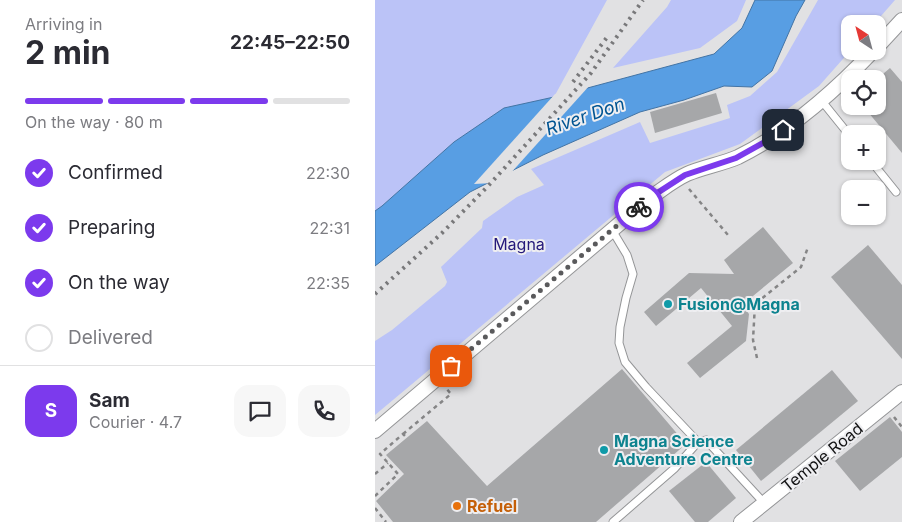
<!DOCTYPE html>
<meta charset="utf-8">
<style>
:root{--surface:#fff;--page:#f7f7f7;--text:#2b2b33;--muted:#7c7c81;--line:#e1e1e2;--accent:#7c3aed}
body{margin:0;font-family:Inter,sans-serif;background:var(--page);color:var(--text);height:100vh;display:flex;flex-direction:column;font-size:19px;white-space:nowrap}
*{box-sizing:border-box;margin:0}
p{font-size:16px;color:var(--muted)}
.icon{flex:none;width:28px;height:28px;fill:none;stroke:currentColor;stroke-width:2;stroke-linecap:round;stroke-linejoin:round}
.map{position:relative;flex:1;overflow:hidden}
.drawer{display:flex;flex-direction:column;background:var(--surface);width:375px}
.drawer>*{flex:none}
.needle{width:32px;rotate:324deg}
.controls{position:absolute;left:466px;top:15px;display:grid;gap:10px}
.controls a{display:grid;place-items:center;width:45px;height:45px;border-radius:10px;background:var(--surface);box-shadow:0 1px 4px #0004;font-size:25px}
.pin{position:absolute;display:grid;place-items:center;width:42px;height:42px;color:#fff;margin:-21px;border-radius:10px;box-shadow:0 2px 8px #0006}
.courier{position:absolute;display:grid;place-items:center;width:50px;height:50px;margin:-25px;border:4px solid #7c3aed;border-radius:50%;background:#fff;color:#222;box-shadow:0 1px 6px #0007}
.overview em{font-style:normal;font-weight:700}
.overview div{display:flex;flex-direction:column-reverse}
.overview{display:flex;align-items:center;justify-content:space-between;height:85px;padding:0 25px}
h1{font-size:32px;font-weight:700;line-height:38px}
.bar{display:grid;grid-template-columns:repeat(4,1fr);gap:8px 5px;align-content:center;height:60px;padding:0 25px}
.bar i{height:6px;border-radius:4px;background:var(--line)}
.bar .active{background:var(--accent)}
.bar p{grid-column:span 4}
.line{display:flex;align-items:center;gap:12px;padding:0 25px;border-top:1px solid var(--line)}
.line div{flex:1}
.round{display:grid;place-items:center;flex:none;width:52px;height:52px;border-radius:15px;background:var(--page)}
ol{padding:0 25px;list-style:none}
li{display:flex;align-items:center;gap:15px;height:55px}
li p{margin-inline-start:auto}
li .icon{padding:5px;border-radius:50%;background:var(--accent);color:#fff;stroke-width:4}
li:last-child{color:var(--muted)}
li i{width:28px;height:28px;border:2px solid var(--line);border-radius:50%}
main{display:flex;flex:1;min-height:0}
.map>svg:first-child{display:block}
.green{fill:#bbc3f7}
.water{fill:#589ee3;stroke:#4374a5}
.pier{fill:#e1e1e3}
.building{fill:#a6a7a9}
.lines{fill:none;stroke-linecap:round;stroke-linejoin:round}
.lane-casing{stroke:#949597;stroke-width:9}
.street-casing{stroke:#949597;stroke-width:16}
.path{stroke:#858586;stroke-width:2.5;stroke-dasharray:4 4;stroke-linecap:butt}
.lane{stroke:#fff;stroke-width:7}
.street{stroke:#fff;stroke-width:14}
.rail{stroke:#78787a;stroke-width:4;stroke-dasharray:2.5 5;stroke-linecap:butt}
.done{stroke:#5a5a5c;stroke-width:5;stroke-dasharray:0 9}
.route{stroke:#7c3aed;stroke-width:6}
.culture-dot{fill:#0f9aa8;stroke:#eeeef1;stroke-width:2}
.food-dot{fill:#e8710a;stroke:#eeeef1;stroke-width:2}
.labels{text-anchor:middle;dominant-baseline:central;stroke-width:4;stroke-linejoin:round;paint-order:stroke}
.park-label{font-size:16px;fill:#25197b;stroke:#eeeef1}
.culture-label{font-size:16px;font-weight:bold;fill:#0d838f;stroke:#eeeef1;text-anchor:start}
.street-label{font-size:16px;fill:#121213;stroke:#eeeef1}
.food-label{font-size:16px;font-weight:bold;fill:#c56008;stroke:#eeeef1;text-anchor:start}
.water-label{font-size:18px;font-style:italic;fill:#005492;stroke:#eeeef1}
</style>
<main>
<section class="drawer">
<div class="overview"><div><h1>2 min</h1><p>Arriving in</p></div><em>22:45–22:50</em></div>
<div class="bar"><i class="active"></i><i class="active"></i><i class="active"></i><i></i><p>On the way · 80 m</p></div>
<ol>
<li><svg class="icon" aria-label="check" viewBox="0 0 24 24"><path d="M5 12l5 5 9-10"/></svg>Confirmed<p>22:30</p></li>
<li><svg class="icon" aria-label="check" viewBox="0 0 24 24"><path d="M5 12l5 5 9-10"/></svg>Preparing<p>22:31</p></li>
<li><svg class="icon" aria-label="check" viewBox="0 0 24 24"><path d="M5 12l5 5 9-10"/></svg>On the way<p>22:35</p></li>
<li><i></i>Delivered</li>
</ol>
<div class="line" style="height:90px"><b class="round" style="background:var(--accent);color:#fff">S</b><div><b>Sam</b><p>Courier · 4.7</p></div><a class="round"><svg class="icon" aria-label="chat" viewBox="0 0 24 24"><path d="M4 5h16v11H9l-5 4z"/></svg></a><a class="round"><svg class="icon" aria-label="phone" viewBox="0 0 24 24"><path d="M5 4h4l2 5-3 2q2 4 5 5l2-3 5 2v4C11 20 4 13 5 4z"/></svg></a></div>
</section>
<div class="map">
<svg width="527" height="522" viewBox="0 0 527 522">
<rect width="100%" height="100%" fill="#e1e1e3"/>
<!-- green -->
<g class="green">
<path d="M0,0h232l-53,97 -50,11 -50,34 -72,64 -7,5z"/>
<path d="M296,0h75l-9,21 -37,27 -87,20 54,-61z"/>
<path d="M443,0h77l-21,24h-24v27l-31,35 -79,58 -75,28 -290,243v-74l17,-11 53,-44 2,-4 -6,-15 41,-39 1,-7 34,-24 27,-12 -13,-16 109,-47 10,21 80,-25 -3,-13 23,-9 27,-24z"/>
</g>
<!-- water -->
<path class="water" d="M380,0h50l-9,16 -24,55 -20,16 -28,-1 -40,14 -44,12 -97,43 -73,37 -95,74v-55l7,-5 72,-64 50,-34 50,-11 160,-43 28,-26z"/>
<!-- pier -->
<path class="pier" d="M215,85l-81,90 -16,8 -19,1 81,-90z"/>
<!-- building -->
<g class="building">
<path d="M515,68l12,14v71l-39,-47h14v-27z"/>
<path d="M341,93l6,20 -67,20 -5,-21z"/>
<path d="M388,227l30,36 -51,42 7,9 -3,27 -46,37 -13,-15 45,-37 -31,-38 -45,38 -12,-14 45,-39 45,1 -10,-14z"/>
<path d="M493,245l34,40v74l-71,-82z"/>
<path d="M247,369l64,75 -90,78h-203l-17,-21 28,-27 -18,-19 41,-34 60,65z"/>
<path d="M457,370l26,31 -97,80 -25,-31z"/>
<path d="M515,417l12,15v25l-42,34 -25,-30z"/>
<path d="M331,462l30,36 -28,24h-13l-26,-31z"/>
</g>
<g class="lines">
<defs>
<g id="lane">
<path d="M446,100l29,36"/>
<path d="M496,161l25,31"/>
<path d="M237,230l15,25 6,19 -7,24 -6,29 -1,16 6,19 21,25 52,55"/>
<path d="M238,522l62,-54 23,-26 8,-2 58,63"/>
</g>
<g id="street">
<path d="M502,47l25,-27"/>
<path d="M0,431l276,-234c12,-8 23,-17 36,-23 16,-7 35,-10 51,-17 51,-25 96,-65 135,-106"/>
<path d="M366,522l161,-130"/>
</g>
</defs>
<!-- lane casing -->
<use href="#lane" class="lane-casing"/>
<!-- street casing -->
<use href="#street" class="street-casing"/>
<!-- path -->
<g class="path">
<path d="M314,189l39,46"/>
<path d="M382,358l-4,-18 2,-36 46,-37 7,-20"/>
<path d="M519,417l8,10"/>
<path d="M28,434l48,-40 -6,-7"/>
<path d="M0,474l13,-11"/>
<path d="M0,496l23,-22 -18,-20 23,-20 4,4"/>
<path d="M0,508l11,14"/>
</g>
<!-- lane -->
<use href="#lane" class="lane"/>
<!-- street -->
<use href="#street" class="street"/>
<!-- rail -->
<g class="rail">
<path d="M198,82l35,-46"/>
<path d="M0,294l67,-61 47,-48 102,-112 52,-73"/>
</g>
</g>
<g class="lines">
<!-- done -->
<path class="done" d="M76,366l188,-159"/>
<!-- route -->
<path class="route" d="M264,207l12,-10 34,-22 51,-17 34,-19 13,-9"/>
</g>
<!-- markers -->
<g class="culture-dot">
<circle cx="293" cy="304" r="5"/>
<circle cx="229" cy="450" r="5"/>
</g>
<circle class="food-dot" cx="82" cy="506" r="5"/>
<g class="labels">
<!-- park labels -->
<g class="park-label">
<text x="144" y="244">Magna</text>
</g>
<!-- culture labels -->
<g class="culture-label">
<text x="303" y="304">Fusion@Magna</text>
<text x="239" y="441">Magna Science<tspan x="239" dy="18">Adventure Centre</tspan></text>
</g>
<!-- street labels -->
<g class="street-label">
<text transform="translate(447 457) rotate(-39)">Temple Road</text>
</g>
<!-- food labels -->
<g class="food-label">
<text x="92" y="506">Refuel</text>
</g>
<!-- water labels -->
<g class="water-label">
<text transform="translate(210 116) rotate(-19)">River Don</text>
</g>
</g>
</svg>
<div class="controls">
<a><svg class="needle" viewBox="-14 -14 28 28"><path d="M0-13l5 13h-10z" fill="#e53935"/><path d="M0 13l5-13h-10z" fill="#7c7c81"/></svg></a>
<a><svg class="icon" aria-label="locate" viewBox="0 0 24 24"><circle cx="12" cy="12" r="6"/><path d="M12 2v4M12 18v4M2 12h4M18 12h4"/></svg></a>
<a>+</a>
<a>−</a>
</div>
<div class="pin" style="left:76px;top:366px;background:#ea580c"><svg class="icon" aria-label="bag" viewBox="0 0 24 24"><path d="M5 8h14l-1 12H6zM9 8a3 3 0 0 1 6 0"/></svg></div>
<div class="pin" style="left:408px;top:130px;background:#1f2937"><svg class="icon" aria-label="home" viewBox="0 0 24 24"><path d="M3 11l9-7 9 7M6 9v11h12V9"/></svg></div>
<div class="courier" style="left:264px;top:207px"><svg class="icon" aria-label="bike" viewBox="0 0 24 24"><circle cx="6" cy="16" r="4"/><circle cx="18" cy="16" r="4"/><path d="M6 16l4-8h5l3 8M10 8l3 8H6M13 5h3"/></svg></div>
</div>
</main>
